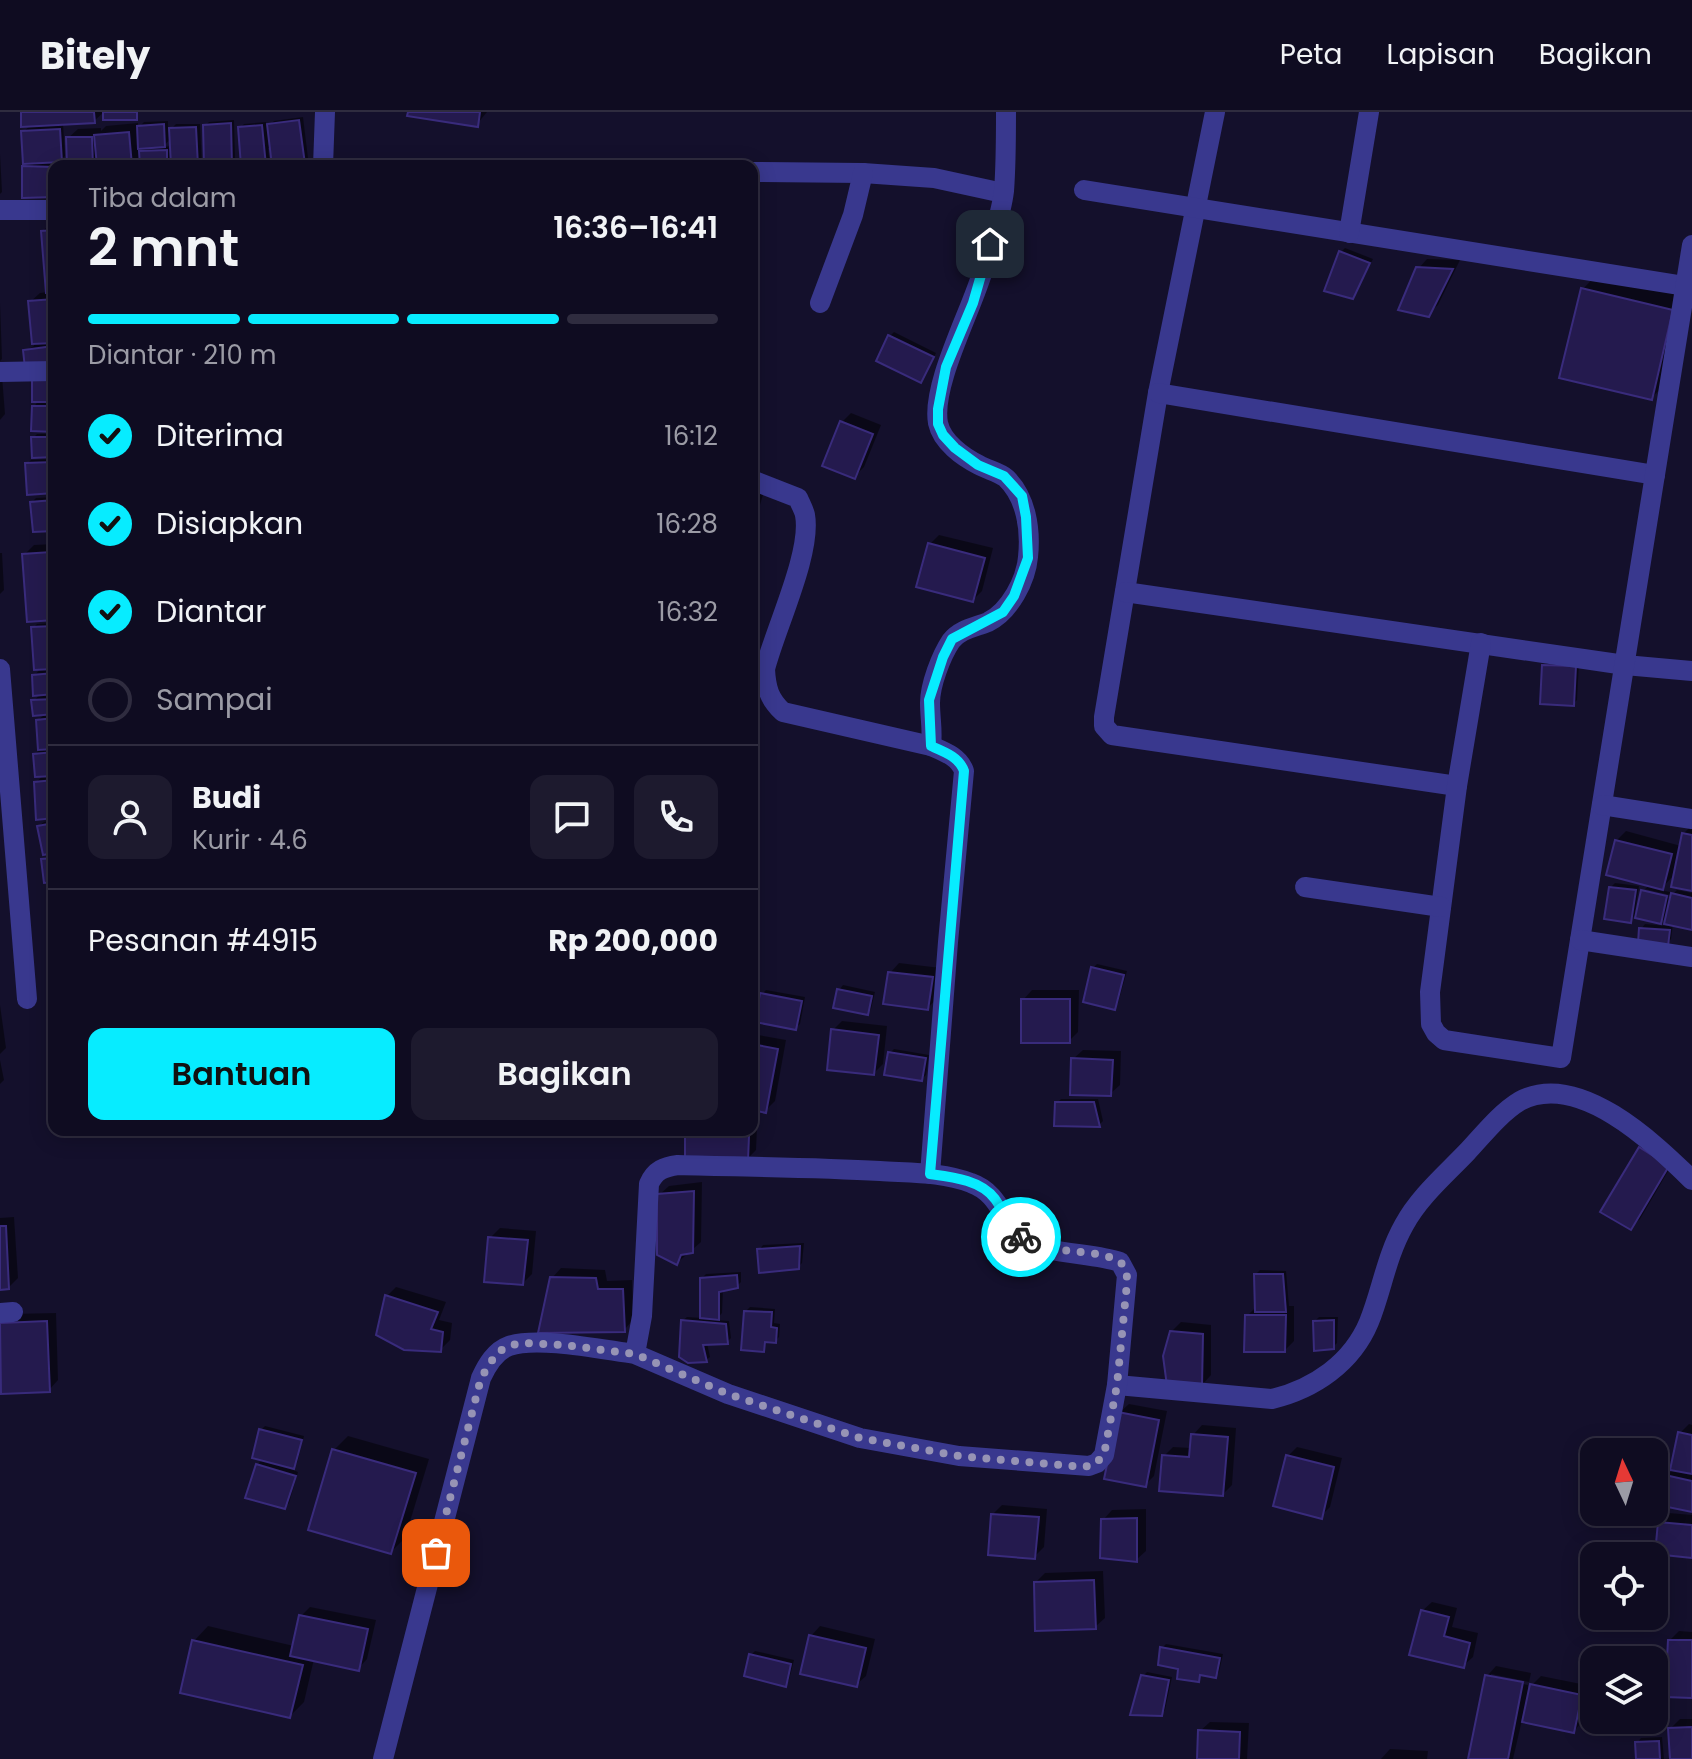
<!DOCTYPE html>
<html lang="id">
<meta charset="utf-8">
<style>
:root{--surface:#0f0c21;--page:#1d1a2e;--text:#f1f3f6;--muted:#9b9ba5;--line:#2f2c3f;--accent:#07ecff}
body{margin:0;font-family:Poppins,sans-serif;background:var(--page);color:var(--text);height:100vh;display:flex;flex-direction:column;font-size:30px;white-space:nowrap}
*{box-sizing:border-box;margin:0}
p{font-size:26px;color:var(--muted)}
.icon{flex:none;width:44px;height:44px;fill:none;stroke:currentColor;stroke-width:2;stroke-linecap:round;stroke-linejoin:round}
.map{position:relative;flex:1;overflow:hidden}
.sheet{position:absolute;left:48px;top:48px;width:710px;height:976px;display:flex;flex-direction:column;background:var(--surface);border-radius:16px;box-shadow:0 4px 20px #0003,0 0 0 2px var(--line)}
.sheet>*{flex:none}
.needle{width:52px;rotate:356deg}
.buttons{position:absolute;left:1580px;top:1326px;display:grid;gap:16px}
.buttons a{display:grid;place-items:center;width:88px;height:88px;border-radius:16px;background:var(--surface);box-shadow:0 4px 20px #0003,0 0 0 2px var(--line);font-size:40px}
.pin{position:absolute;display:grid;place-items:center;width:68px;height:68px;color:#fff;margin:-34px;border-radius:16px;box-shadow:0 4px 12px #0006}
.courier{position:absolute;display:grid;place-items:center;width:80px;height:80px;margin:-40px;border:6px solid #07ecff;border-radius:50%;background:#fff;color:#222;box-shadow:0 2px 10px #0007}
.summary em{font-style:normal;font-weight:600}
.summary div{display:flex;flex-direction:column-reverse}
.summary{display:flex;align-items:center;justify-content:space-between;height:136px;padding:0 40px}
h1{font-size:52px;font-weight:600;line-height:60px}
.bar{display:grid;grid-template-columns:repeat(4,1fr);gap:12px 8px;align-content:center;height:96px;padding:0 40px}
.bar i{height:10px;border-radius:6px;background:var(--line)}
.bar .current{background:var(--accent)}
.bar p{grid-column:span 4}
.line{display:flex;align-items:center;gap:20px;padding:0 40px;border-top:2px solid var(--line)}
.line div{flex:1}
.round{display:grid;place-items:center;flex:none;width:84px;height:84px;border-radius:16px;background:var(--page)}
ol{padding:0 40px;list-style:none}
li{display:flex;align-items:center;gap:24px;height:88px}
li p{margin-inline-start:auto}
li .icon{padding:8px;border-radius:50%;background:var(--accent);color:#111;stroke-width:4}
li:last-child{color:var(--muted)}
li i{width:44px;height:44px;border:4px solid var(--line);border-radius:50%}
.button{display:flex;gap:16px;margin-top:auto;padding:16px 40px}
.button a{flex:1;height:92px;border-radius:16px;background:var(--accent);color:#111;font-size:32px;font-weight:600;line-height:92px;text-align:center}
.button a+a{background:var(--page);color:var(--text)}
header{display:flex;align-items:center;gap:48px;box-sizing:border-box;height:112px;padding:0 40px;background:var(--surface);border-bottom:2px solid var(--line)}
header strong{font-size:38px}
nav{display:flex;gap:44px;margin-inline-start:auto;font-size:28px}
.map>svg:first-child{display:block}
.shadow{fill:#0007;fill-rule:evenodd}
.building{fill:#241a4e;stroke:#392b7c;stroke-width:2}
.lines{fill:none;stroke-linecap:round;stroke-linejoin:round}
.street{stroke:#39388e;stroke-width:20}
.done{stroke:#9794b5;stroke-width:8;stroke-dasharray:0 14.4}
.route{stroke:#07ecff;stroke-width:10}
</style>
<header>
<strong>Bitely</strong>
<nav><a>Peta</a><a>Lapisan</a><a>Bagikan</a></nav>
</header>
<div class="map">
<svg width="1692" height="1647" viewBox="0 0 1692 1647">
<rect width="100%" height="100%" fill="#14102c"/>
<!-- shadow -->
<g class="shadow">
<path d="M23,0h81l-10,9 -31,2 2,33 -8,7h7v3h-10v29l-30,-28 5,-5 -6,-30 8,-7z"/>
<path d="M410,0h77l-10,12z"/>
<path d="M303,5l5,41 -4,4 -32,-14h-4l2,18h-27l-3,-38 4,-4 22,-2 1,6 7,-7z"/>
<path d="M234,8l1,40 -4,4 -25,2 -1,-40 4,-4z"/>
<path d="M168,9v11l8,-8h24l2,42h-133l-1,-28 10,-9 23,-1v3l5,-5 32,-3v5l6,-6zM172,25v9l-9,1z"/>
<path d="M0,42l2,38 -2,2z"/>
<path d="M47,115h7v136l-29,-12 9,-5 -4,-44 10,-9 8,-1 -5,-61z"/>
<path d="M1345,136l28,11 -20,38 -12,-45z"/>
<path d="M1427,147l33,1 -22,45 -10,9 -10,-45z"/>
<path d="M1597,162l89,22 -20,88 -15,14 -68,-109z"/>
<path d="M0,191l2,56 -2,2z"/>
<path d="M894,220l42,21 -15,27 -31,-44z"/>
<path d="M0,264h2l3,38 -5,6z"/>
<path d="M54,265v53l-20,-23z"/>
<path d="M851,301l30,12 -17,42 -9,9 -13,-54z"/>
<path d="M37,322h17v21l-21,-17z"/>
<path d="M54,347v32l-27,-27 4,-4z"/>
<path d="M752,368l14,4 -14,49z"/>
<path d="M54,385v32l-22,-27 4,-4z"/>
<path d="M939,423l54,13 -11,43 -9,9 -43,-56z"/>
<path d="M54,432v74l-26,2 -4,-65 10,-10z"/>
<path d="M0,441h2l2,37 -4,4z"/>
<path d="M54,511v193l-18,-33 8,-9 -9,-20 5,-4 -2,-30 8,-7 -12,-12 7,-8 -7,-17 7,-8 -8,-40 4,-4z"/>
<path d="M1548,550l31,1 -2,37 -4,4 -29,-38z"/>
<path d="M54,708v31l-2,1 2,49h-5l-5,-41 7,-8 -12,-26 5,-4z"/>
<path d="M1692,713v64l-17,-15 -15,16 10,2v3l-25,-6 5,-4 -34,-44 10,-10 55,15 2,-12z"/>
<path d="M1615,771l24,3 -4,26h3l5,-19 34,7 -5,-5 5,-5 15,3v35l-19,-4 -2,15 -4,5 -26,-15 4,-5 23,2 1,-12 -8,8 -27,-6 -4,5 -19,-34z"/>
<path d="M899,851l42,5 -4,30 -9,10 -38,-35z"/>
<path d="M1097,852l30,7 -9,32 -4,4 -21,-39z"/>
<path d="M843,873l32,7 -4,17 -4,4 -28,-23z"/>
<path d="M766,878l39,7 -5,27 -5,4 -33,-34z"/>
<path d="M1032,878h47l-1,42 -9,9 -46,-41z"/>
<path d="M0,893l6,43 -6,6z"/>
<path d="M842,909l45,5 -4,38 -9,9 -41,-43z"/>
<path d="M752,922l34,6 -11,61 -10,10 -13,-3z"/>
<path d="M894,937l35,6 -3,20 -4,4 -32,-26z"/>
<path d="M1083,938l38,1 -1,34 -10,9 -37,-35z"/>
<path d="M0,948l4,20 -4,4z"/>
<path d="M1061,987h37l5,22 -4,4 -42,-22z"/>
<path d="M752,1015h5l-1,23 -9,9 -60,-25 5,-4h60z"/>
<path d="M1649,1027l28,17 -37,63 -10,9 10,-79z"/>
<path d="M702,1070l-1,60 -24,21 -18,-68 10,-9z"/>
<path d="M14,1105l4,61 -9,9 -9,1v-70z"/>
<path d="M500,1116l36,3 -4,43 -9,9 -33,-45z"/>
<path d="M804,1131l-2,20 -4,4 -39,-17 4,-5z"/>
<path d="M561,1156l44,2 2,11 25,-1 1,40 -9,10 -72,-52z"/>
<path d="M1260,1158l26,1 3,35h5v35l-9,9 -38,-34 10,-10 -1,-32z"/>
<path d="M741,1160v10l-4,4 -14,3 -1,24 -6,7 13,1 2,17 -4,4 -20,1 3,14 -4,3 -24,-39 5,-4 15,1v-40l4,-4z"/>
<path d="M396,1175l50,15 -7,18 13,3 -2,17 -10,10 -53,-54z"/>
<path d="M750,1195l25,2 -1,14 6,1 -1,13 -4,4 -7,-1 -5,10 -17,-39z"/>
<path d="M56,1201l2,67 -9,10 -45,2 -4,3v-70l11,-11z"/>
<path d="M1319,1205h19l-1,26 -4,4 -18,-26z"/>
<path d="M1181,1210l30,3v50l-9,10 -31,-53z"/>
<path d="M1129,1292l38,7 -13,65 -9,9 -26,-72z"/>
<path d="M1689,1312l3,1v85l-25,-34 7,-8 6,-35z"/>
<path d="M1202,1313l34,3 -4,57 -9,9 -59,-38 9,-9 18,1 2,-13z"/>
<path d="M265,1314l39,10 -7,27 -6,6 7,3 -9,31 -4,4 -28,-42 6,-6 -2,-29z"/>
<path d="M348,1324l81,23 -24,79 -14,14 -57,-102z"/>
<path d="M1297,1335l45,11 -12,49 -9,9 -33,-60z"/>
<path d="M1002,1393l45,4 -3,38 -10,10 -41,-43z"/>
<path d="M1146,1397v42l-10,9 -33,-40 9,-10z"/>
<path d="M1669,1401l23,2v41l-33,-33z"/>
<path d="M1103,1459l2,47 -10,9 -59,-45 9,-9z"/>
<path d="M1432,1490l25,6 -5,19 26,6 -5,24 -10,9 -41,-55z"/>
<path d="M310,1495l66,13 -9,39 -9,10 -44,-10 -10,43 -14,14 -96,-75 14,-15 86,20 7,-30z"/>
<path d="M820,1514l55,13 -9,37 -10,9 -45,-49z"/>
<path d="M1679,1519l13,1v64l-22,-56z"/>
<path d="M1166,1532l57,10 -4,18 -4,4 -12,-3 -5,7 -18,-13 -18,-19z"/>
<path d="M755,1539l39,9 -5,20 -4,5 -34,-30z"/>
<path d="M1496,1554l35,7 -2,9 -38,-8v4l37,7v4l13,-13 50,10 -8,35 -9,10 -52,-11 -9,39h-43l17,-83z"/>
<path d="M1147,1560l25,5 -7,33 -4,4 -18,-38z"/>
<path d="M1680,1607h12v40h-20l-2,-30z"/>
<path d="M1210,1610l39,1 -2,36h-48l1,-28z"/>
<path d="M1662,1625l2,22h-26l-1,-16 4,-5z"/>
<path d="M1390,1637l38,2 -1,8h-46z"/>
</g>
<!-- building -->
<g class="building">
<path d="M21,0h73l1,11 -74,4z"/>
<rect x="103" y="0" width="34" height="8"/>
<path d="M408,0h72l-2,15 -71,-11z"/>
<path d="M299,8l6,44 -33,2 -5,-42z"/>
<path d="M231,11l1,43h-28l-1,-41z"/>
<path d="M164,12l1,23 -27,2 -1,-23z"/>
<path d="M262,13l4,41h-25l-3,-39z"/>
<path d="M196,15l2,39h-27l-2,-38z"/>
<path d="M60,17l2,33 -39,2 -2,-33z"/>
<path d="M129,20l3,34h-35l-3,-31z"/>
<path d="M66,25h26l1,29h-26z"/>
<path d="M167,38v16h-27l-1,-15z"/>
<path d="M22,54l32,1v30l-32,1z"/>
<path d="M54,118v63h-8l-5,-62z"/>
<path d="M1339,139l31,12 -17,36 -29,-8z"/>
<path d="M1416,155l37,2 -24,48 -31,-7z"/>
<path d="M1581,176l92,22 -21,90 -93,-22z"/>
<path d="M54,187v44l-22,1 -4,-43z"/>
<path d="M888,223l46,22 -13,26 -45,-22z"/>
<path d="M54,234v19l-29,3 -2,-18z"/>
<rect x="32" y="268" width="22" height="22"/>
<path d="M32,294h22v26l-23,-1z"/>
<path d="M840,309l33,13 -18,45 -33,-13z"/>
<path d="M31,325h23v20l-22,1z"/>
<path d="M54,350v31l-27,2 -2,-32z"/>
<path d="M54,388v31l-21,1 -3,-30z"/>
<path d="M928,431l57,15 -12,44 -57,-15z"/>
<path d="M51,440l3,68 -27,2 -5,-68z"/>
<path d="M54,514v43l-20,1 -3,-43z"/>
<path d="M1542,553l34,1 -2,40 -34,-2z"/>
<path d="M54,561v21l-21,2 -1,-21z"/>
<path d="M54,587v15l-21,2 -2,-16z"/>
<path d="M54,606v31l-16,1 -2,-30z"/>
<path d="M54,640v24l-19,1 -2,-23z"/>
<path d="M54,668v38l-18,2 -2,-38z"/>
<path d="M54,711v30l-11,2 -6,-29z"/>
<path d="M1682,721l10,2v56l-21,-4z"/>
<path d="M1615,728l57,14 -9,36 -57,-15z"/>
<path d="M54,746v24l-10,1 -3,-24z"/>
<path d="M54,770v21h-7v-20z"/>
<path d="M1609,775l27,3 -5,33 -27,-4z"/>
<path d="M1641,778l26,6 -6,28 -26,-6z"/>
<path d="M1671,781l21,5v32l-28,-6z"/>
<rect x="47" y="795" width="7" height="38"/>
<path d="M1639,816l31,2 -2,16 -30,-3z"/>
<path d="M1091,855l33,8 -9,35 -32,-8z"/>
<path d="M888,860l45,5 -5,33 -45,-6z"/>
<path d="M837,877l35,7 -4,19 -35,-7z"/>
<path d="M760,881l42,8 -6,29 -41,-8z"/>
<rect x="1021" y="887" width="49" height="44"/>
<path d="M831,917l48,6 -5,40 -47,-5z"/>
<path d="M752,932l26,5 -12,64 -14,-3z"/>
<path d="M888,940l38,6 -4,23 -38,-6z"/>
<path d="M1071,946l42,2 -2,36 -41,-1z"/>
<path d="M1055,990h39l6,25 -46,-1z"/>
<path d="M685,1021l64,3 -1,25 -63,-2z"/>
<path d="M1639,1035l30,19 -38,64 -31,-18z"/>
<path d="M694,1079l-1,62 -12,2 -4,10 -20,-10v-61z"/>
<path d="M0,1114h6l3,63 -9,1z"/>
<path d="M488,1125l40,3 -5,45 -39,-3z"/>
<path d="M800,1134l-1,23 -40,4 -2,-24z"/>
<path d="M1254,1162h29l3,38h-31z"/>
<path d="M737,1163l1,13 -19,4v28l-19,-2v-40z"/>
<path d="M550,1165l46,1 2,11h25l2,43 -87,1z"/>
<path d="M385,1183l53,17 -7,17 12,3 -2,20 -37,-2 -28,-15z"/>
<path d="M744,1199l28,1 -1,15 6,1 -1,15 -11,-1 -1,10 -23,-2z"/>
<path d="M1245,1203h41l-1,37h-41z"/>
<path d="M681,1208l45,4 2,20 -25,1 4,17 -19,1 -9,-6z"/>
<path d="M1334,1208v29l-20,2 -1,-30z"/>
<path d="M47,1209l3,71 -49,2 -1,-71z"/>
<path d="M1170,1219l33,3 -1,53 -35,-1 -4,-30z"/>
<path d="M1118,1300l41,8 -13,67 -42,-8z"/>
<path d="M259,1317l43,11 -8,29 -42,-11z"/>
<path d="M1678,1320l14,3v39l-22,-4z"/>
<path d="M1191,1322l37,3 -5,59 -64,-5 3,-36 27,2z"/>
<path d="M332,1337l84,24 -25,81 -83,-24z"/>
<path d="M1286,1343l48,12 -12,52 -49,-13z"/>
<path d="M256,1352l40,12 -11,33 -40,-11z"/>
<path d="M1665,1363l27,6v31l-34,-7z"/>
<path d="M991,1402l48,3 -4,42 -47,-4z"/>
<path d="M1137,1406v44l-37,-4 1,-39z"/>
<path d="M1658,1410l34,3v33l-37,-4z"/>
<path d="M1094,1468l2,49 -61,2 -1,-49z"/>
<path d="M1421,1498l28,7 -5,19 26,7 -6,25 -55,-13z"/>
<path d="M299,1503l69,14 -9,42 -69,-15z"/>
<path d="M809,1523l57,13 -9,39 -57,-13z"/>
<path d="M192,1528l111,25 -13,53 -110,-25z"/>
<path d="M1668,1528h24v58l-27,-1z"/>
<path d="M1160,1535l60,11 -4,20 -16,-3 -1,7 -22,-3 1,-10 -20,-4z"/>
<path d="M749,1542l42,10 -5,23 -42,-11z"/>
<path d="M1141,1563l28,5 -7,36 -32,-1z"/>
<path d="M1485,1563l38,7 -15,77h-40z"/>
<path d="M1530,1572l52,11 -8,38 -52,-11z"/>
<path d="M1692,1615v32h-22l-2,-31z"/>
<path d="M1198,1618l42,2 -1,27h-42z"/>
<path d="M1659,1629l1,18h-24l-1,-17z"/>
</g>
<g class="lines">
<!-- street -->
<g class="street">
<path d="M1215,0l-57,281 -54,324v9l8,9 345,51"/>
<path d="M323,54l2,-54"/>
<path d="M752,60l111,1 71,5 69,15"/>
<path d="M1084,78l601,96"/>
<path d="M0,98h54"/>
<path d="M1349,121l20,-121"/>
<path d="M820,191l33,-88 10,-42"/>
<path d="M0,260l54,-1"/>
<path d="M1158,281l497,82"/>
<path d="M752,368l46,18c2,5 6,12 7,17 7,38 -30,114 -40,154 1,19 4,30 18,43l148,34c14,6 28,11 33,25l-16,171 -18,232"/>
<path d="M1125,480l500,73 67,6"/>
<path d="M1481,531l-24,143 -27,206 1,32 5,9 8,7 117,18 131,-813"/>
<path d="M0,557l27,330"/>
<path d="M931,634c2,-15 -1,-28 -1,-43 0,-18 11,-47 21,-62 9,-12 25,-14 37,-19 22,-11 38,-42 40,-65 3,-28 -2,-60 -22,-79 -7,-6 -18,-8 -27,-13 -16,-8 -37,-23 -41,-42 -7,-39 35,-115 46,-156 7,-24 17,-51 20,-76 2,-26 2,-53 2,-79"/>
<path d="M1602,693l90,14"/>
<path d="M1305,775l136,20"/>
<path d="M1580,828l112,17"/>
<path d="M0,1201l13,-1"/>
<path d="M1117,1273l155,14c42,-10 80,-36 97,-77 13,-32 17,-65 35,-97 15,-28 41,-50 63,-73 16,-17 33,-39 53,-51 58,-31 133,41 172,79"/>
<path d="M383,1647l98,-381c6,-13 14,-27 28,-32 29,-10 95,4 126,8l7,-38 7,-132c6,-14 15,-17 29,-19 68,2 135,2 202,6 31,2 63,1 91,12 31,11 31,41 54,57 19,14 69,13 95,22l7,13 -10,110 -13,70 -7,8 -8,3 -130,-10 -99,-18 -132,-44 -93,-40"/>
</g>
</g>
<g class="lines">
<!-- done -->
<path class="done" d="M436,1441l45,-175 15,-24 11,-8 15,-3 42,2 71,9 93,40 132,44 99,18 124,11 11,-2 10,-10 13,-70 10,-102c0,-7 0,-14 -5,-19 -19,-18 -76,-7 -101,-27"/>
<!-- route -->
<path class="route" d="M990,132l-17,59 -27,64 -8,42v15l5,11 12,13 23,17 26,11 18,20 4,21 2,41 -14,38 -11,16 -51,27 -9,18 -14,43 2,46c14,6 28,11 33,25l-34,403c22,3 51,6 65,25 9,13 16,27 26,38"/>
</g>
</svg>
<div class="buttons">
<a><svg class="needle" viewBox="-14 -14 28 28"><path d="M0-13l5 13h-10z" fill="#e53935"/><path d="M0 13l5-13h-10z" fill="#9b9ba5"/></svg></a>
<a><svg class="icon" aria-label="locate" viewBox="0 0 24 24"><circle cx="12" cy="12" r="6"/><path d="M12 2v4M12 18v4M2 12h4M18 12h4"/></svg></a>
<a><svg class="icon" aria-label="layers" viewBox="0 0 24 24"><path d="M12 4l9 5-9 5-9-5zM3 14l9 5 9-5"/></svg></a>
</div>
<div class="pin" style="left:436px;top:1441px;background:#ea580c"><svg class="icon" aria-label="bag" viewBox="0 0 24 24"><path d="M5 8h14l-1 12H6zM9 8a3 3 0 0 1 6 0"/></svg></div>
<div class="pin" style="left:990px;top:132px;background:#1f2937"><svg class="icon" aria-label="home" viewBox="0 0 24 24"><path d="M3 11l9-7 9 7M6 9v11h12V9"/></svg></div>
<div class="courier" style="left:1021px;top:1125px"><svg class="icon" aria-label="bike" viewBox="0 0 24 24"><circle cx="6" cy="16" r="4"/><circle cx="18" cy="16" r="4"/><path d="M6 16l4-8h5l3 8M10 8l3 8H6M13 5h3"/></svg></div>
<section class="sheet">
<div class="summary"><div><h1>2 mnt</h1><p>Tiba dalam</p></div><em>16:36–16:41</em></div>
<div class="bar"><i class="current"></i><i class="current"></i><i class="current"></i><i></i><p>Diantar · 210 m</p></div>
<ol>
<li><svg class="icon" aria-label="check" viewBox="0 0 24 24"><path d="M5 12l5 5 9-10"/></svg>Diterima<p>16:12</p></li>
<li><svg class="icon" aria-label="check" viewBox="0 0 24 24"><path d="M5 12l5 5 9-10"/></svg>Disiapkan<p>16:28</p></li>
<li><svg class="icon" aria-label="check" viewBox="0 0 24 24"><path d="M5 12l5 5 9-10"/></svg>Diantar<p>16:32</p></li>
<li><i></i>Sampai</li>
</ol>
<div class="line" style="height:144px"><a class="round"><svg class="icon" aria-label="person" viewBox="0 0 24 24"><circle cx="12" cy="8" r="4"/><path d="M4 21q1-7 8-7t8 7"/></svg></a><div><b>Budi</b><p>Kurir · 4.6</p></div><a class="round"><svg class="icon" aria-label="chat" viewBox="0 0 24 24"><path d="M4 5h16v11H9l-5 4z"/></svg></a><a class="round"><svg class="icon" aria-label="phone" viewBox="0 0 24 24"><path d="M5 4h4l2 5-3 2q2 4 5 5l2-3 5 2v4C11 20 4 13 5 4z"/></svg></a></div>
<div class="line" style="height:104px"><div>Pesanan #4915</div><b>Rp 200,000</b></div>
<div class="button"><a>Bantuan</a><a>Bagikan</a></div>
</section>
</div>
